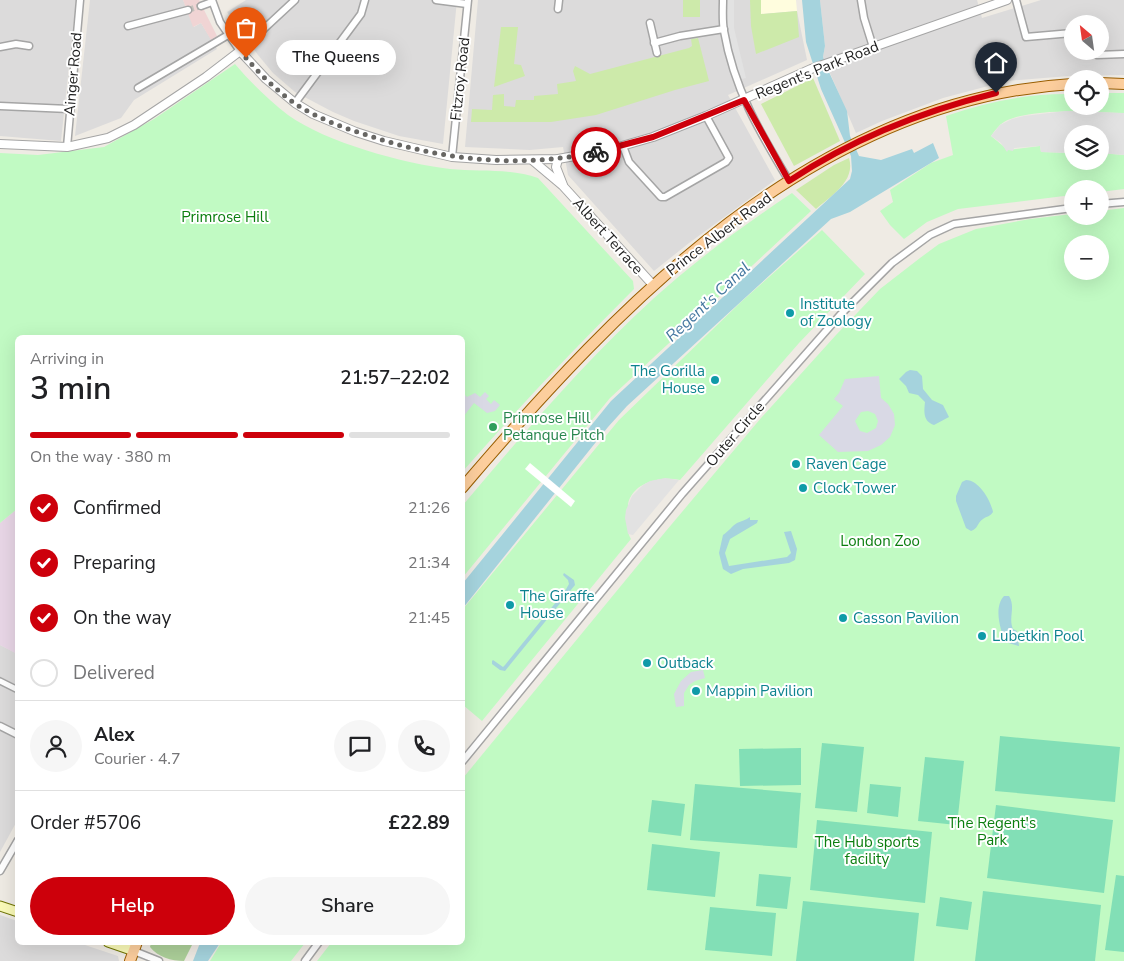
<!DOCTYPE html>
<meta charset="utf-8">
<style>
:root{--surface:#fff;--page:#f6f6f6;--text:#202124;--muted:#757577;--line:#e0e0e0;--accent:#cd000b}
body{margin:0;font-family:"Nunito Sans",sans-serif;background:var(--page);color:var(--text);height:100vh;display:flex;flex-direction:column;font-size:19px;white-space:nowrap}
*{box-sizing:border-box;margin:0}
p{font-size:16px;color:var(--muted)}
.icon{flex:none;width:28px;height:28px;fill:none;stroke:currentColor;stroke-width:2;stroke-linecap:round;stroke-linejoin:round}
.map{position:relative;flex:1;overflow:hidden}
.panel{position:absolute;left:15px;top:335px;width:450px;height:610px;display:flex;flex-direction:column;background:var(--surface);border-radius:8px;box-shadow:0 5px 20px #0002}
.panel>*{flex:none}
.needle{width:32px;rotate:331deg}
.buttons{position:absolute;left:1064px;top:15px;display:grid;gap:10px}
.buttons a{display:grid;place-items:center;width:45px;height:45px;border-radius:50%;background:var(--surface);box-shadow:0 5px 20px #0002;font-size:25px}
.pin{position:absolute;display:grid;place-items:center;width:42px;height:42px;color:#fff;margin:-51px -21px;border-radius:50% 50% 50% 0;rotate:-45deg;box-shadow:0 0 5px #0007}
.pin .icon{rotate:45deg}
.courier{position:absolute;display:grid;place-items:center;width:50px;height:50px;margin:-25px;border:4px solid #cd000b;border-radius:50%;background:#fff;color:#222;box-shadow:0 1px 6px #0007}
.bubble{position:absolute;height:35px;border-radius:18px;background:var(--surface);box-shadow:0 5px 20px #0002;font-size:16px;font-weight:600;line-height:35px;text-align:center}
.head em{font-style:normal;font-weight:600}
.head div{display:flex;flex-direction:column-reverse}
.head{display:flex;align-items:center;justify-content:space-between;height:85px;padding:0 15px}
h1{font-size:32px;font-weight:600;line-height:38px}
.bar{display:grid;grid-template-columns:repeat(4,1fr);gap:8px 5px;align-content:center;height:60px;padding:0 15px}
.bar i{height:6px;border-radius:4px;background:var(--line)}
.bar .active{background:var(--accent)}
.bar p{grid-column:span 4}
.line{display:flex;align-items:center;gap:12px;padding:0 15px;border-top:1px solid var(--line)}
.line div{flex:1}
.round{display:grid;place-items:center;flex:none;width:52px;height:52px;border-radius:26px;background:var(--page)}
ol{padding:0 15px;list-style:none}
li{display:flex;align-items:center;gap:15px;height:55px}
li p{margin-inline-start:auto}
li .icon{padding:5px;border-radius:50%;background:var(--accent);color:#fff;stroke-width:4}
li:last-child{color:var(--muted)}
li i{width:28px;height:28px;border:2px solid var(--line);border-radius:50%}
.button{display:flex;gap:10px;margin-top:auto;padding:10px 15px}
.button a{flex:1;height:58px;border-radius:30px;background:var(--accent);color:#fff;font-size:20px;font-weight:600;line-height:58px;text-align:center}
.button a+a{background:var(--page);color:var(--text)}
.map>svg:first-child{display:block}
.residential{fill:#dcdbdb;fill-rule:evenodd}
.commercial{fill:#f0d4d4}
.industrial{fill:#e8d6e6}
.education{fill:#fffdde}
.grass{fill:#cdeaaa}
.forest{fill:#accf99}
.park{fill:#c1fac3;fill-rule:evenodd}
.pitch{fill:#82dfb6}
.parking{fill:#e2e2e2}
.plaza{fill:#d9d9e5;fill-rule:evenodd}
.water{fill:#a5d3dd}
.pier{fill:#fff}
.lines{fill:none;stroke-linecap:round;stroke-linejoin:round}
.minor-tunnel{stroke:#c5c2bc;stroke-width:6;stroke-dasharray:6 3;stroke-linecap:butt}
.pedestrian-casing{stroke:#a5a5a5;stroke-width:8}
.minor-casing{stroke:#a5a5a5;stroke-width:9}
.tertiary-casing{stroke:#a5a5a5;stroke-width:10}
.secondary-casing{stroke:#707604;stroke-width:11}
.primary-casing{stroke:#995e00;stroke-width:12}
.pedestrian{stroke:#fff;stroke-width:5}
.minor{stroke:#fff;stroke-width:6}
.tertiary{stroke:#fff;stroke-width:8}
.secondary{stroke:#fafab8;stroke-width:9}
.primary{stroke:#fcce9d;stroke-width:10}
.done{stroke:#676663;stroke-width:5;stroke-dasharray:0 9}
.route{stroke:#cd000b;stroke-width:6}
.culture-dot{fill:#0f9aa8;stroke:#fff;stroke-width:2}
.leisure-dot{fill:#2e9e5b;stroke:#fff;stroke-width:2}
.labels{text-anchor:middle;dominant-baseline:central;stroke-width:4;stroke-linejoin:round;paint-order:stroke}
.street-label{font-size:15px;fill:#1e1e1e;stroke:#fff}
.park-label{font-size:15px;fill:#0b7e0f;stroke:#fff}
.culture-label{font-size:15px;fill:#0d838f;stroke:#fff;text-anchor:start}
.leisure-label{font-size:15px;fill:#27864d;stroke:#fff;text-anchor:start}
.water-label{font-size:16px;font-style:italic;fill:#44779f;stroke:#fff}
</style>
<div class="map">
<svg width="1124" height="961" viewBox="0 0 1124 961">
<rect width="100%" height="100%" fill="#efebe4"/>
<!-- residential -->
<g class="residential">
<path d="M0,0h76l-15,141 -61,-5z"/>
<path d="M90,0h93l11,27 7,-4 16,26 -83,51 -13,18 -46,18z"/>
<path d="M246,0h211l-14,144 -44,-8 -45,-15 -21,-9 -38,-20 -22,-19 -15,-18 -31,-43z"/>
<path d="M478,0h283v14l36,-3 10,49 -79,35 47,85 -86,63 -35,28 -86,-96 -5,-28 -33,3 -65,-3z"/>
<path d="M820,0h157l5,18 59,-18h83v75l-55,1 -62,5 -64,17 -61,23 -26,12 -33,-76 2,-11zM1072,24h28v27h-28z"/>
<path d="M0,645l18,9 -1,167 -17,31z"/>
<path d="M0,915l17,6 1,21 61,1 39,13 1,5h-119z"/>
</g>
<!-- commercial -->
<path class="commercial" d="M183,0h16l18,36 -6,4 -10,-17 -8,4z"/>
<!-- industrial -->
<path class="industrial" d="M17,509v145l-17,-9v-122z"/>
<!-- education -->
<path class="education" d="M761,0h35l1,11 -36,3z"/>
<!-- grass -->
<g class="grass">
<rect x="683" y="0" width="17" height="17"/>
<path d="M750,0h11v14l36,-3 2,26 -43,17 -5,-28z"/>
<path d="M501,27h17l-4,37 7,1 4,11 -31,11z"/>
<path d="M698,38l11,43 -34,9 -79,25 -45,7h-80l1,-13 20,1 1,-15 11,-1v12l11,1 1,-7h18v-4l24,-2 -1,-10 19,-3 -3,-10 2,-5 15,8 99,-26 3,-2 -1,-7z"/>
<path d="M813,78l27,63 -46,25 -33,-62z"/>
<path d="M849,158c7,23 -18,38 -33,51l-20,-19 38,-25z"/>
</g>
<!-- forest -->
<path class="forest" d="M151,943h42l-9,18c-13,0 -26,-4 -34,-14z"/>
<!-- park -->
<g class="park">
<path d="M235,64c16,19 34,36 53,51 37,27 117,49 162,54 28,3 62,-1 88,9l95,103 1,8c-59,59 -116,119 -171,182l-1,-133h-444l-1,171 -17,14v-370l38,2 66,-8 50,-28z"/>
<path d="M1100,93h24v20c-30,-1 -94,-6 -120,9 -5,3 -9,8 -13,14l17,14 32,-4 1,6 31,1v8h28v-8l24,2v34l-24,3v-3h-28v6l-114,14 -31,13 -23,17 -14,-14 -10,-14 13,-9 -3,-12 41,-27 22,-8 -7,-39c41,-14 83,-23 126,-22v12h28z"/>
<path d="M792,193l19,18 -201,187 -147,179v-72c60,-71 121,-143 190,-206 43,-39 91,-74 139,-106z"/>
<path d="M1124,208v753h-807l14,-18 131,-1 1,-164 203,-247 95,-113 75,-83 44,-46 40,-31 19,-14 37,-15 54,-10 42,-5v2h28v-5zM1072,244h28v27h-28z"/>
<path d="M822,230l43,44 -66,69 -119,137c-19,-4 -47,2 -52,24 0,5 0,11 0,16 0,7 -1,13 3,19l-149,182 -19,-16v-96l156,-189 123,-119z"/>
<path d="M221,943v-1l84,1 -14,18h-81z"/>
</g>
<!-- pitch -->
<g class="pitch">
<path d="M1000,736l120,11 -5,55 -120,-11z"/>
<path d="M822,743l42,4 -7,65 -42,-4z"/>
<path d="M801,748v37l-61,1 -1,-37z"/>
<path d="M925,757l39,4 -7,64 -39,-4z"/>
<path d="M695,784l106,9 -4,55 -107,-8z"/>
<path d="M870,784l31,3 -3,30 -31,-4z"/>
<path d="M652,800l33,4 -4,32 -33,-4z"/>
<path d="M996,805l117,15 -9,73 -117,-15z"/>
<path d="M817,820l115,12 -7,71 -115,-13z"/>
<path d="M652,844l68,8 -5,45 -68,-7z"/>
<path d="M759,874l32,3 -4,32 -31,-3z"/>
<path d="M1116,875l8,1v76l-19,-2z"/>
<path d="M983,891l118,14 -6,56h-120z"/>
<path d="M940,897l32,5 -4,28 -32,-4z"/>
<path d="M803,901l116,12 -5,48h-118z"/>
<path d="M710,907l66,6 -4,43 -67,-6z"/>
</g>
<!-- parking -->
<g class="parking">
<path d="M727,0h7v28l12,50 -8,2 -11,-46z"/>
<path d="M1066,111l58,2v42l-24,-2v-19h-28v19l-31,-1 -1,-6 -26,2 -1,3 -5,-1 -1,2 -6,-9 -10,-7 9,-11 12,-6 12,-3z"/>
<path d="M665,478l14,2 -46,55 -5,-1 -3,-16 1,-8 6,-14 11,-11 7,-4z"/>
</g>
<!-- plaza -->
<g class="plaza">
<path d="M879,376l2,22 7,6 6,10 1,11 -5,12 -9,8 -13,6 -30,1 -19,-17 24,-29 -9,-7 5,-6 6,-14zM868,411l7,3 3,7 -2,7 -9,5 -7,-2 -5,-10 6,-9z"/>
<path d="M485,392l4,4 -3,3 5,5 3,-4 6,5 -5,6 -8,2 -13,-10 -11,14v-24l4,4 8,-4 5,4z"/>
<path d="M703,670l2,8 -10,3 -6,4 -5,8v13l-8,1 -2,-13 7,-13 10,-9z"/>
</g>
<!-- water -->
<g class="water">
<path d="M802,0h18l5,46 -2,11 6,15 18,39 3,25 9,20 22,4 31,-11 2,4 19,-10 6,15 -89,54 -19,7 -204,187 -19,21 -145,181v-25l148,-182 239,-222 2,-8 -1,-15 -30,-67 -15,-47z"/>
<path d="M910,370l7,1 5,5 1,13 9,11 11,5 6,12 -15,8c-11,-4 -10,-13 -9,-23l-7,-7 -9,-2 -3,-7 -7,-7 7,-7z"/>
<path d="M966,480c13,0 25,21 27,32 -3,5 -6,4 -10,7 -6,4 -5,10 -12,12l-5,-3 -10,-27v-5l6,-14z"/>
<path d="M750,517v3h8l-1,3 -27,16 -5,14 4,13 58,-9 4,-4 -7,-21 7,-1 6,18 -2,11 -6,3 -46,6 -12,5 -8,-5 -4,-16 4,-18c6,-4 9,-9 14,-12 4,-2 9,-3 13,-6z"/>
<path d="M564,573l10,7 1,5 -70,86 -5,-1 -8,-6v-3l1,-1 10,7 2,-2 60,-74 4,-7 -1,-4 -5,-5z"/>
<path d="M1004,596h5c7,11 -1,22 4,33l4,2 2,15 -14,-4c-4,-12 -12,-34 -1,-46z"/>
<path d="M200,943h20l-12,18h-15z"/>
</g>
<!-- pier -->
<path class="pier" d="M530,463l45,38 -4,6 -46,-38z"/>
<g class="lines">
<!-- minor-tunnel -->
<path class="minor-tunnel" d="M188,10l13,-4"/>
<defs>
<path id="pedestrian" d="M0,681l18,9"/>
<g id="minor">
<path d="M212,0l8,22 20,29 55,-51"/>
<path d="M436,0l31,4"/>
<path d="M723,0c0,10 -1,21 1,31 10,58 35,100 65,150"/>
<path d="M861,0l3,18 9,29"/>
<path d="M1016,0l10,37 46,-4"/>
<path d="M201,6l11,-4"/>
<path d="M558,9l1,-9"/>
<path d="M650,23l7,30"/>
<path d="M128,26l60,-16"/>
<path d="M654,43l26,-7 44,-7"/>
<path d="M0,47l16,-3 13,2"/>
<path d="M1096,51l1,4 27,-1"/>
<path d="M138,88l90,-53"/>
<path d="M295,103l66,-89 4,-14"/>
<path d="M0,106l69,3"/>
<path d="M623,146l6,16 32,35h4l61,-35 3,-4 -23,-42"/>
<path d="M67,147l13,-147"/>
<path d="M452,157l16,-157"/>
<path d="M1100,204l24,-2"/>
<path d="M0,726l18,9"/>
<path d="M462,762l220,-268 159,-180 51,-51 38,-28 24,-11 118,-16"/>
<path d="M0,871l18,-31"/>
<path d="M134,951l25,10"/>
<path d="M305,961l14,-19"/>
</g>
<g id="tertiary">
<path d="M0,144l67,3 41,-9 26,-13 72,-48 34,-26 26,28 29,24 18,11 43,18 28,9 68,16 44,3 62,-1 50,-9 45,-13 53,-21 105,-47 196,-69"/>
<path d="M558,159l-2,8 7,18"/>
<path d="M532,160l31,26 90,99"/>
</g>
<g id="secondary">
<path d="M0,906l18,6"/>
<path d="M108,942l26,9"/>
</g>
<g id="primary">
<path d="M1100,83l24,1"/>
<path d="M462,488c158,-185 352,-389 610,-404"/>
<path d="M130,961l7,-19"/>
</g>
</defs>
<!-- pedestrian casing -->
<use href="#pedestrian" class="pedestrian-casing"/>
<!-- minor casing -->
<use href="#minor" class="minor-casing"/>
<!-- tertiary casing -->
<use href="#tertiary" class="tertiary-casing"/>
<!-- secondary casing -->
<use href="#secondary" class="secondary-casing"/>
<!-- primary casing -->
<use href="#primary" class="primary-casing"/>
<!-- pedestrian -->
<use href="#pedestrian" class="pedestrian"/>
<!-- minor -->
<use href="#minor" class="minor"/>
<!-- tertiary -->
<use href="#tertiary" class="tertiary"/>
<!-- secondary -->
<use href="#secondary" class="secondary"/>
<!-- primary -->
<use href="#primary" class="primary"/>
</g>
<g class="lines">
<!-- done -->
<path class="done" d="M246,58c15,17 32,34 51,47 21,13 46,23 70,30 73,25 153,34 229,17"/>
<!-- route -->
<path class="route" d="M596,152l57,-15 91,-37 45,81c63,-42 134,-70 207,-88"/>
</g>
<!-- markers -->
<g class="culture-dot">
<circle cx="790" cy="313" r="5"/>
<circle cx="715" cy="380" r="5"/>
<circle cx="796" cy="464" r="5"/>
<circle cx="803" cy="488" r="5"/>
<circle cx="510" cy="605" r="5"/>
<circle cx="843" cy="618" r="5"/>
<circle cx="982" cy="636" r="5"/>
<circle cx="647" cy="663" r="5"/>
<circle cx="696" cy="691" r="5"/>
</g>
<circle class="leisure-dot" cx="493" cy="427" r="5"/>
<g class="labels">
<!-- street labels -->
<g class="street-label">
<text transform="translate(817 70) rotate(-22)">Regent's Park Road</text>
<text transform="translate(73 74) rotate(-85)">Ainger Road</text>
<text transform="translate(460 79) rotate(-84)">Fitzroy Road</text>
<text transform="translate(719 234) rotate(-37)">Prince Albert Road</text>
<text transform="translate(608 236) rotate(48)">Albert Terrace</text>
<text transform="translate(735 434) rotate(-49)">Outer Circle</text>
</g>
<!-- park labels -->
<g class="park-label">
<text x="225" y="217">Primrose Hill</text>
<text x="880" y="541">London Zoo</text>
<text x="992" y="823">The Regent's<tspan x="992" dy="17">Park</tspan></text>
<text x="867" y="842">The Hub sports<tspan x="867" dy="17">facility</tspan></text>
</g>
<!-- culture labels -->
<g class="culture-label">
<text x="800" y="304">Institute<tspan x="800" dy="17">of Zoology</tspan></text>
<text x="705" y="371" text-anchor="end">The Gorilla<tspan x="705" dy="17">House</tspan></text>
<text x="806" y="464">Raven Cage</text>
<text x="813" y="488">Clock Tower</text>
<text x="520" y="596">The Giraffe<tspan x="520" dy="17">House</tspan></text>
<text x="853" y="618">Casson Pavilion</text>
<text x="992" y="636">Lubetkin Pool</text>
<text x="657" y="663">Outback</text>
<text x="706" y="691">Mappin Pavilion</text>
</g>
<!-- leisure labels -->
<g class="leisure-label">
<text x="503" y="418">Primrose Hill<tspan x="503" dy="17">Petanque Pitch</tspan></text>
</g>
<!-- water labels -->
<g class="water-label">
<text transform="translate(708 302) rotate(-43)">Regent's Canal</text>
</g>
</g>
</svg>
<div class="buttons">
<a><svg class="needle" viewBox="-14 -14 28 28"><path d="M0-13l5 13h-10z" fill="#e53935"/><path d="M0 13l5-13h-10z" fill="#757577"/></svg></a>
<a><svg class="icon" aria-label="locate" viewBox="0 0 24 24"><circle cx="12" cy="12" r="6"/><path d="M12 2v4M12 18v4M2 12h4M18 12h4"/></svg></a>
<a><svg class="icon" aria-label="layers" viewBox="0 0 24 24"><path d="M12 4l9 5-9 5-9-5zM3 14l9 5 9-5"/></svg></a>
<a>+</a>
<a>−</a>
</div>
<div class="pin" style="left:246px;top:58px;background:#ea580c"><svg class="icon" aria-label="bag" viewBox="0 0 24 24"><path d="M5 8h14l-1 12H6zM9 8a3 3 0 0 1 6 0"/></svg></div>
<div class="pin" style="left:996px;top:93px;background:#1f2937"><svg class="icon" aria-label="home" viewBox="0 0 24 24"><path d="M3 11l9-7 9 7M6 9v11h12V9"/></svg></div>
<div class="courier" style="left:596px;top:152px"><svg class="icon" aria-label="bike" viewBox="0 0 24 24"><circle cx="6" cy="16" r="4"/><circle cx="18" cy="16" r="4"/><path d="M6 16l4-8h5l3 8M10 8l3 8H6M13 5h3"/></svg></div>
<div class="bubble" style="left:276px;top:40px;width:120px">The Queens</div>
<section class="panel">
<div class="head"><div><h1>3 min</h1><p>Arriving in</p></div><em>21:57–22:02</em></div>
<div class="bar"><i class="active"></i><i class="active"></i><i class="active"></i><i></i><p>On the way · 380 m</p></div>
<ol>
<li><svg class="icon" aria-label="check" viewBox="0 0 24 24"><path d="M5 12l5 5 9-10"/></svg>Confirmed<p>21:26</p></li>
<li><svg class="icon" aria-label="check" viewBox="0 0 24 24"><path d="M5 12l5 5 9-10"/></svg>Preparing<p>21:34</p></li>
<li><svg class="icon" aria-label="check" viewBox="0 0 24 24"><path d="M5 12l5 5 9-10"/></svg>On the way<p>21:45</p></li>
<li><i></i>Delivered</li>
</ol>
<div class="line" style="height:90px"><a class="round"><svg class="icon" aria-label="person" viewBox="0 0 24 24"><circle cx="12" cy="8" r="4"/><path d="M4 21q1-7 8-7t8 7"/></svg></a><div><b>Alex</b><p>Courier · 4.7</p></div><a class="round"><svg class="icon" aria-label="chat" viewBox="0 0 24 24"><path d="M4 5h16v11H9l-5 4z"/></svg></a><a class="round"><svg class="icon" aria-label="phone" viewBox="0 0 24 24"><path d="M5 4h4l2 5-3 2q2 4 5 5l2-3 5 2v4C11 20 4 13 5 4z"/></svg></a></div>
<div class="line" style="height:65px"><div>Order #5706</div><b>£22.89</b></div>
<div class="button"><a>Help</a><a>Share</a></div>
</section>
</div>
